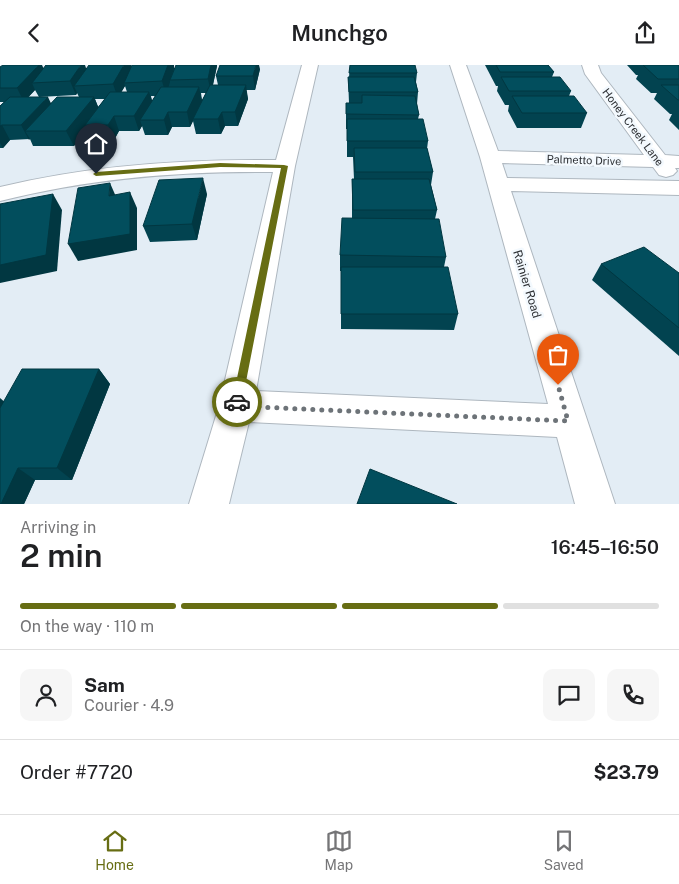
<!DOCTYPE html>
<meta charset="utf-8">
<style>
:root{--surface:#fff;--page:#f6f6f6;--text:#202124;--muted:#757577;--line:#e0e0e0;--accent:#676d13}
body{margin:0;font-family:"Public Sans",sans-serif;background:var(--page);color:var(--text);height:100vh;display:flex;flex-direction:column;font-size:19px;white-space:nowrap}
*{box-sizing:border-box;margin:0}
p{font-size:16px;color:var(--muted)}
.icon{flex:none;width:28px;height:28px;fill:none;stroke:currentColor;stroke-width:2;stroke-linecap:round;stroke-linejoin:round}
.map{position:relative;height:439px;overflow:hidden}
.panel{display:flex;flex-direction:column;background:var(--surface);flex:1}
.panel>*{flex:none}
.pin{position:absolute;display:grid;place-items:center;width:42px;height:42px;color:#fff;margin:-51px -21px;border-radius:50% 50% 50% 0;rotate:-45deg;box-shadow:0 0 5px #0007}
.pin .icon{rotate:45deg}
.courier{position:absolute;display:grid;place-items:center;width:50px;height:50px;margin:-25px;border:4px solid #676d13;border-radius:50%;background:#fff;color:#222;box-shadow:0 1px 6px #0007}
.summary em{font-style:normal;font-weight:600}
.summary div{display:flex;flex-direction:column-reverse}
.summary{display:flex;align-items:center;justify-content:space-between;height:85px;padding:0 20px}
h1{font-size:32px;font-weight:600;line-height:38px}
.bar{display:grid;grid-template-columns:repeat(4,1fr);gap:8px 5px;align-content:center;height:60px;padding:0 20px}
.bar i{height:6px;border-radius:4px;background:var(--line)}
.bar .on{background:var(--accent)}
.bar p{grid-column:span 4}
.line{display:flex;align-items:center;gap:12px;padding:0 20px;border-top:1px solid var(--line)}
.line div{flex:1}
.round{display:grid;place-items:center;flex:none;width:52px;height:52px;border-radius:10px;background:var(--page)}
header{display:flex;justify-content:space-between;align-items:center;height:65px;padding:0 20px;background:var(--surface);font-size:22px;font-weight:600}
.menu{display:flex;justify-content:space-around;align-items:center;height:70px;border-top:1px solid var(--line);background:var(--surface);font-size:14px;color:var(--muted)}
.menu a{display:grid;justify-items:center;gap:2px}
.menu .on{color:var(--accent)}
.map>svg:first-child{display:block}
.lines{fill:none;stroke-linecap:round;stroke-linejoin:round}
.minor-casing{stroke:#aeb7bf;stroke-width:2}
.minor{fill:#fff;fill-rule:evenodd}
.wall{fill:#024350;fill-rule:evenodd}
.shaded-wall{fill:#013741}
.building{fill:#024e5d;stroke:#013741}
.route{fill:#676d13}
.done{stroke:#6d7378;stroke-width:5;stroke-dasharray:0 9}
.labels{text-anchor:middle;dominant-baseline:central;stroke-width:5;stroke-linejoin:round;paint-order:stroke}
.far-street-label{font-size:11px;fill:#2e3135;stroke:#f3f9fe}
.street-label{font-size:12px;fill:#2e3135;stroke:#f3f9fe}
</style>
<header><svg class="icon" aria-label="back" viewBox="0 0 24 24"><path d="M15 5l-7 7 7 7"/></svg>Munchgo<svg class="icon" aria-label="share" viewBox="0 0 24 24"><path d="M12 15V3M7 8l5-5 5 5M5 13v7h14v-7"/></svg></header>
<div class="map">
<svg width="679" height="439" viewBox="0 0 679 439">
<rect width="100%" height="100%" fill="#e3edf5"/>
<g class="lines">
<defs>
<path id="minor" d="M302,0h16l-23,101 -39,225 292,13 -68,-247 -30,-92h16l32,86 146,4 -59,-81 -3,-9h16l3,8 64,82 14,1v12h-4l2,3 -4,4 -7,2 -7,-2 -6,-8 -151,-4 5,15 172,3v14l-168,-4 104,313h-40l-18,-67 -308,-15 -20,82h-40l30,-98 54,-234c-93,-1 -183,6 -273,29v-14c91,-22 183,-28 276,-27z"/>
</defs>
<!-- minor casing -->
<use href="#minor" class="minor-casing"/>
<!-- minor -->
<use href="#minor" class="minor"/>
</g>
<!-- wall -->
<g class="wall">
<path d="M132,0h42v3l43,-2 -4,19h5l-2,-9 44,-7 -5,21h-9l2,9 -10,27h-13l-4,8h-25l-3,-13 -3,6h-18l-4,8h-23l-3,-9 -3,5h-20l-5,9h-23l-5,-11 -12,17h-41l-3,-7 -20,1 -7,8h-3v-42l4,-4h-4v-35l86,2 46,-2zM125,21l2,6h-6zM35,25l4,7 37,-2 1,-2 2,4 -28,6 -23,-6zM201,28h5l-4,7zM151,31h4l-3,5zM95,34h10l-7,8z"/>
<path d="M350,0l67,8 -1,9 2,10 -1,12 2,11 -1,4 10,22 -1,8 6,23 -2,13 6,25 -2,9 11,38 -2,10 14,47 -4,16 -113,-1v-58h-1v-16l12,-37v-39h2l-1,-22h-6v-28h-1v-26h3l-1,-26h1z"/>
<path d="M485,0h63l6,7 -2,5 19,14 -2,5 18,17 -6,15h-64l-9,-17 1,-6h-4l-8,-14 1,-5h-2z"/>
<path d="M627,0h52v65l-10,-10 3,-6h-2l-16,-15 3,-6h-6l-15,-14 2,-4h-2z"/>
<path d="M207,129l-10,46 -47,2 -7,-16z"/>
<path d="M601,199l78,9v83l-87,-76z"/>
<path d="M99,304l11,15 -38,96h-37l-11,24h-24l4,-103z"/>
</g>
<!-- shaded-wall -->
<g class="shaded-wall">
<path d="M39,0h3l5,11 -15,7 3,7 -11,12 -7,-14z"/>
<path d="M81,0h4l3,9 -14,12 3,7 -1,2 -6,-14z"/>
<path d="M124,0h7l2,6 -9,12 1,3 -7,12 -5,-14z"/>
<path d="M168,0h6v3l-4,12v2l-4,13 -4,-14z"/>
<path d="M211,0h6v1l-6,27 -3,-14z"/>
<path d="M256,0h3l1,4 -5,21 -2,-14z"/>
<path d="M246,20l2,14 -10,27 -3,-14z"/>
<path d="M199,22l3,14 -9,18v2l-3,6 -3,-15z"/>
<path d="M149,27l5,14 -14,14 2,6 -3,5 -5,-15z"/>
<path d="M48,32l7,15 -30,19 5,8 -1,1 -8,-15z"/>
<path d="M94,32l6,14 -15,14 1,4 -12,17 -8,-15z"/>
<path d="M168,47l4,15 -4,8 -4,-15z"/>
<path d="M222,47l3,14 -4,8 -3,-15z"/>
<path d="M114,51l5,15 -5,9 -6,-15z"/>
<path d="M2,60l8,15 -7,8 -3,-5v-17z"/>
<path d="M203,113l4,16 -10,46 -5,-16z"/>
<path d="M110,118l7,16 -8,-3z"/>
<path d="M130,127l7,16v42l-59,11 -10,-17z"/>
<path d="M53,129l9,16 -5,61 -57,12v-18z"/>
<path d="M99,304l11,15 -38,96 -15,-12z"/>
<path d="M0,333l7,6 -7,12z"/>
<path d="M18,403l17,12 -11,24h-23z"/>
</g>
<!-- building -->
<g class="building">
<path d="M3,0h36l-22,23h-17v-21z"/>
<path d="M46,0h35l-11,16 -38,2z"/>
<path d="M89,0h35l-11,19 -39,2z"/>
<path d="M132,0h36l-6,16 -38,2z"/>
<path d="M176,0h35l-3,14 -38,1z"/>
<path d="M220,0h36l-3,11h-37z"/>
<path d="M350,0h65l2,8h-68z"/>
<path d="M496,0h52l6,7h-54z"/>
<path d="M643,0h36v14h-21z"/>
<path d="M348,12h66l4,15h-69z"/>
<path d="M501,12h59l11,14h-62z"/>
<path d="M210,20h36l-11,27h-13l-4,7h-25z"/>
<path d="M661,20h18v15h-1z"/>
<path d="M161,22h38l-12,25h-19l-4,8h-24z"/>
<path d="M110,27h39l-15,24h-20l-6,9h-23z"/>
<path d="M362,30l53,1 4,19 -73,-1v-11h16z"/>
<path d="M512,31h62l13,17h-65z"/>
<path d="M10,32h38l-27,28h-19l-2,1v-20z"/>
<path d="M57,32h37l-28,34h-41z"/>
<path d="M347,54h76l5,22h-81z"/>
<path d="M354,83h73l6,24h-78z"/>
<path d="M203,113l-11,46 -49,2 16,-46z"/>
<path d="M352,114h77l8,31h-84z"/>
<path d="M110,118l-1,13 21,-4v42l-62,10 10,-56z"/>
<path d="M53,129l-7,61 -46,10v-61z"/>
<path d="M342,153l97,1 7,38 -106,-2z"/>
<path d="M644,182l35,26v55l-78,-64z"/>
<path d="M341,202h107l10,47h-117z"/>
<path d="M22,304h77l-42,99h-39l-17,36h-1v-96z"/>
<path d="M370,404l87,35h-100z"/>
</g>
<!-- route -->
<path class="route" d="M220,98l64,2 4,1 -46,236 -5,4 -5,-4 49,-234 -61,-1 -124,9 -3,-2 3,-2z"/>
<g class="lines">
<!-- done -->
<path class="done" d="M237,337l-1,4 332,15 -10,-36"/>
</g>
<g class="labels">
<!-- far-street labels -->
<g class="far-street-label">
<text transform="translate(633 62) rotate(53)">Honey Creek Lane</text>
<text transform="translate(584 95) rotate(2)">Palmetto Drive</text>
</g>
<!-- street labels -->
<g class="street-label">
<text transform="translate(527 219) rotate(73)">Rainier Road</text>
</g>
</g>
</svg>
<div class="pin" style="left:558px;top:320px;background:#ea580c"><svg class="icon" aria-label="bag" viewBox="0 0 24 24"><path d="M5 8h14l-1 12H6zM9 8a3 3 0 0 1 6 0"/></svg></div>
<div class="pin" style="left:96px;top:109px;background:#1f2937"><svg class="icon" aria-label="home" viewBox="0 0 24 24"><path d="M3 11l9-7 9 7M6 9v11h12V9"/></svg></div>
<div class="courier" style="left:237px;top:337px"><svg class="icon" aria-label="car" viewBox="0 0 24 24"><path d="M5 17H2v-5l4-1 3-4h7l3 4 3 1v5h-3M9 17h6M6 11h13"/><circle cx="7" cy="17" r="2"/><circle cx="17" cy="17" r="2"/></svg></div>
</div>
<section class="panel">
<div class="summary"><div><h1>2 min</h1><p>Arriving in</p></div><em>16:45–16:50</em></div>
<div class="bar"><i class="on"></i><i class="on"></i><i class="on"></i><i></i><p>On the way · 110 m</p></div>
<div class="line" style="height:90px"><a class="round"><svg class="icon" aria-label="person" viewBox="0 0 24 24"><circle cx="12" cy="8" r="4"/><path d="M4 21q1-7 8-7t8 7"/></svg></a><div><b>Sam</b><p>Courier · 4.9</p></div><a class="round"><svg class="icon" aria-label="chat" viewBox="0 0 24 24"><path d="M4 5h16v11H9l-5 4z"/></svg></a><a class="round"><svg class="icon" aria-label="phone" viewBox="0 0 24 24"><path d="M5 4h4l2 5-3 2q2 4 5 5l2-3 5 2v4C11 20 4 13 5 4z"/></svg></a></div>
<div class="line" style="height:65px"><div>Order #7720</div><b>$23.79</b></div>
</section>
<nav class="menu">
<a class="on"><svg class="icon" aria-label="home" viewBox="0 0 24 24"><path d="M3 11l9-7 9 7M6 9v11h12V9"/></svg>Home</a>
<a><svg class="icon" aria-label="map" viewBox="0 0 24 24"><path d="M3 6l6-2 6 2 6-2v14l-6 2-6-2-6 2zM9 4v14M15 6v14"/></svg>Map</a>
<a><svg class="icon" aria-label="saved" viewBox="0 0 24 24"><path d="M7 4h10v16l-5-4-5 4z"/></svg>Saved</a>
</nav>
